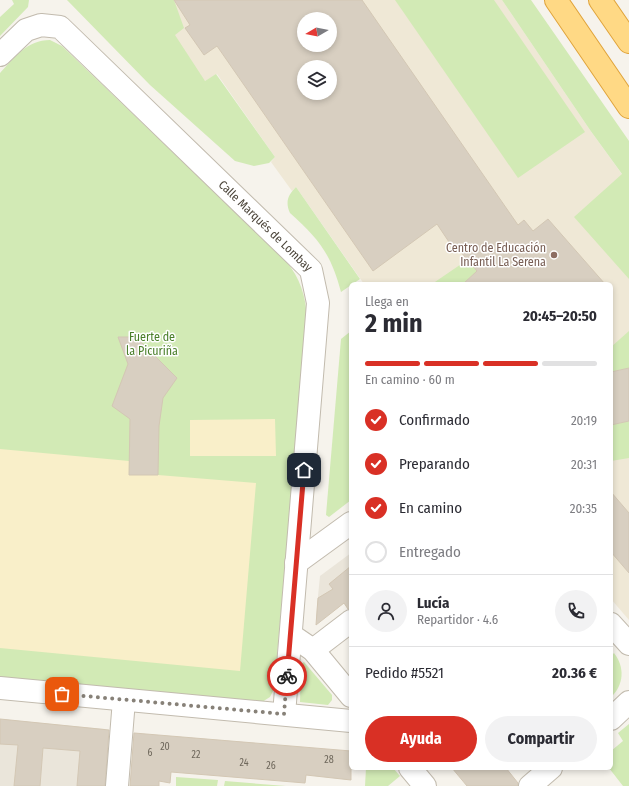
<!DOCTYPE html>
<html lang="es">
<meta charset="utf-8">
<style>
:root{--surface:#fff;--page:#f2f2f3;--text:#2b2b33;--muted:#7c7c81;--line:#e1e1e2;--accent:#d93025}
body{margin:0;font-family:"Fira Sans Condensed",sans-serif;background:var(--page);color:var(--text);height:100vh;display:flex;flex-direction:column;font-size:15px;white-space:nowrap}
*{box-sizing:border-box;margin:0}
p{font-size:13px;color:var(--muted)}
.icon{flex:none;width:22px;height:22px;fill:none;stroke:currentColor;stroke-width:2;stroke-linecap:round;stroke-linejoin:round}
.map{position:relative;flex:1;overflow:hidden}
.sheet{position:absolute;left:349px;top:282px;width:264px;height:488px;display:flex;flex-direction:column;background:var(--surface);border-radius:6px;box-shadow:0 2px 6px #0003}
.sheet>*{flex:none}
.needle{width:26px;rotate:260deg}
.controls{position:absolute;left:297px;top:12px;display:grid;gap:8px}
.controls a{display:grid;place-items:center;width:40px;height:40px;border-radius:50%;background:var(--surface);box-shadow:0 2px 6px #0003;font-size:20px}
.pin{position:absolute;display:grid;place-items:center;width:34px;height:34px;color:#fff;margin:-17px;border-radius:8px;box-shadow:0 2px 6px #0006}
.courier{position:absolute;display:grid;place-items:center;width:40px;height:40px;margin:-20px;border:3px solid #d93025;border-radius:50%;background:#fff;color:#222;box-shadow:0 1px 5px #0007}
.overview em{font-style:normal;font-weight:700}
.overview div{display:flex;flex-direction:column-reverse}
.overview{display:flex;align-items:center;justify-content:space-between;height:68px;padding:0 16px}
h1{font-size:26px;font-weight:700;line-height:30px}
.bar{display:grid;grid-template-columns:repeat(4,1fr);gap:6px 4px;align-content:center;height:48px;padding:0 16px}
.bar i{height:5px;border-radius:3px;background:var(--line)}
.bar .on{background:var(--accent)}
.bar p{grid-column:span 4}
.line{display:flex;align-items:center;gap:10px;padding:0 16px;border-top:1px solid var(--line)}
.line div{flex:1}
.round{display:grid;place-items:center;flex:none;width:42px;height:42px;border-radius:21px;background:var(--page)}
ol{padding:0 16px;list-style:none}
li{display:flex;align-items:center;gap:12px;height:44px}
li p{margin-inline-start:auto}
li .icon{padding:4px;border-radius:50%;background:var(--accent);color:#fff;stroke-width:4}
li:last-child{color:var(--muted)}
li i{width:22px;height:22px;border:2px solid var(--line);border-radius:50%}
.action{display:flex;gap:8px;margin-top:auto;padding:8px 16px}
.action a{flex:1;height:46px;border-radius:24px;background:var(--accent);color:#fff;font-size:16px;font-weight:700;line-height:46px;text-align:center}
.action a+a{background:var(--page);color:var(--text)}
.map>svg:first-child{display:block}
.residential{fill:#eae5da}
.education{fill:#efe8d6;fill-rule:evenodd}
.green{fill:#d2eab5}
.sand{fill:#f9efc9}
.building{fill:#d8cfc1;stroke:#d3c7b4;fill-rule:evenodd}
.lines{fill:none;stroke-linecap:round;stroke-linejoin:round}
.minor-casing{stroke:#c2bbae;stroke-width:24}
.trunk-casing{stroke:#e0a43c;stroke-width:24}
.minor{stroke:#fff;stroke-width:22}
.trunk{stroke:#ffd985;stroke-width:22}
.done{stroke:#878178;stroke-width:4;stroke-dasharray:0 7.2}
.route{stroke:#d93025;stroke-width:5}
.education-dot{fill:#8d6e63;stroke:#fff;stroke-width:1.5}
.labels{text-anchor:middle;dominant-baseline:central;stroke-width:3;stroke-linejoin:round;paint-order:stroke}
.number-label{font-size:10px;fill:#6e675b}
.street-label{font-size:12px;fill:#4b4439;stroke:#fff}
.education-label{font-size:12px;fill:#785e54;stroke:#fff;text-anchor:end}
.park-label{font-size:12px;fill:#4a7f2a;stroke:#fff}
</style>
<div class="map">
<svg width="629" height="786" viewBox="0 0 629 786">
<rect width="100%" height="100%" fill="#f6f3ec"/>
<!-- residential -->
<g class="residential">
<path d="M351,553v45l-31,23 -4,-5 4,-40z"/>
<path d="M0,719l105,10 -6,57h-99z"/>
</g>
<!-- education -->
<path class="education" d="M67,0h435l88,130 39,54v436l-18,-21v-315h-247l-68,-97 -4,4 -21,-29 4,-5 -58,-83 -12,7zM304,19h26v26h-26zM304,67h26v26h-26z"/>
<!-- green -->
<g class="green">
<path d="M12,0h17l-1,7 -28,29v-19l14,-13z"/>
<path d="M67,0h107l10,28 -9,7 30,46 11,-7 59,83 -6,6 -15,3 -19,-5 -85,-76z"/>
<path d="M395,0h99l91,132 -67,46z"/>
<path d="M502,0h29l98,141v138l-55,-62 48,-43 -32,-44z"/>
<path d="M50,40l12,6 224,215c14,17 20,35 21,58l-33,370 -4,8 -8,5 -262,-23v-606c15,-16 27,-33 50,-33z"/>
<path d="M296,187l64,92 -19,13c-10,-38 -22,-53 -51,-79 -5,-11 -2,-18 6,-26z"/>
<path d="M492,243l-21,21 6,7 -14,13h-31z"/>
<path d="M351,331v169l-22,17 -3,-2 15,-176z"/>
<path d="M629,331v37l-18,4v-25z"/>
<path d="M629,421v37l-18,3v-36z"/>
<path d="M614,653c11,14 10,32 -3,44v-41z"/>
<path d="M304,662l28,33v5l-4,5 -28,-3 1,-38z"/>
<path d="M629,724v62h-6l-14,-18h2v-17l12,-10 -5,-8z"/>
<path d="M366,768h27l7,8 -12,10h-23z"/>
<path d="M176,777l42,3 -1,6h-41z"/>
<path d="M225,781l61,5h-62z"/>
</g>
<!-- sand -->
<g class="sand">
<path d="M275,419l1,37h-86v-36z"/>
<path d="M0,449l129,12v14h29l98,8 -16,188 -240,-23z"/>
</g>
<!-- building -->
<g class="building">
<path d="M174,0h188l156,225 6,-5 9,11 15,-12 57,65h-142l14,-13 -24,-28 -2,2 -14,-21 -64,47 -156,-225 -13,9 -19,-27 5,-3zM304,19h26v26h-26zM304,67h26v26h-26z"/>
<path d="M118,337h18l41,41 -14,20 -4,28 -1,49h-29l1,-56 -18,-13 16,-42z"/>
<path d="M629,368v53l-18,4v-53z"/>
<path d="M611,492l18,21v60l-18,-21z"/>
<path d="M351,566v43h-3l-4,-6 -28,22 2,-27 15,-9 -4,-5z"/>
<path d="M0,719l109,11 -4,56h-28l3,-35 -37,-3 -3,38h-26l4,-41 -18,-1z"/>
<path d="M134,733l217,18v29l-45,-5 -1,8 -134,-11 -1,11 -11,-2v5h-29z"/>
<path d="M452,768h54l12,15v3h-51z"/>
</g>
<g class="lines">
<defs>
<g id="minor">
<path id="s1" d="M0,55l26,-25 15,-5 19,2 251,243 7,33 -34,411"/>
<path d="M296,563l55,-40"/>
<path d="M611,624l18,20"/>
<path d="M291,635l22,15 38,46"/>
<path d="M313,650l38,-29"/>
<path d="M0,688l351,33"/>
<path d="M611,719l18,-17"/>
<path d="M410,768l15,18"/>
<path d="M117,786l7,-86"/>
<path d="M530,786l21,-18"/>
</g>
<g id="trunk">
<path d="M556,0l73,107"/>
<path d="M600,0l29,42"/>
</g>
</defs>
<!-- minor casing -->
<use href="#minor" class="minor-casing"/>
<!-- trunk casing -->
<use href="#trunk" class="trunk-casing"/>
<!-- minor -->
<use href="#minor" class="minor"/>
<!-- trunk -->
<use href="#trunk" class="trunk"/>
</g>
<g class="lines">
<!-- done -->
<path class="done" d="M62,694l222,20 3,-38"/>
<!-- route -->
<path class="route" d="M287,676l17,-206"/>
</g>
<!-- markers -->
<circle class="education-dot" cx="554" cy="255" r="4"/>
<g class="labels">
<!-- number labels -->
<g class="number-label">
<text x="165" y="747">20</text>
<text x="150" y="753">6</text>
<text x="196" y="755">22</text>
<text x="329" y="760">28</text>
<text x="244" y="763">24</text>
<text x="271" y="766">26</text>
</g>
<!-- street labels -->
<g class="street-label">
<text stroke="none"><textPath href="#s1" startOffset="357">Calle Marqués de Lombay</textPath></text>
</g>
<!-- education labels -->
<g class="education-label">
<text x="546" y="248">Centro de Educación<tspan x="546" dy="14">Infantil La Serena</tspan></text>
</g>
<!-- park labels -->
<g class="park-label">
<text x="152" y="337">Fuerte de<tspan x="152" dy="14">la Picuriña</tspan></text>
</g>
</g>
</svg>
<div class="controls">
<a><svg class="needle" viewBox="-14 -14 28 28"><path d="M0-13l5 13h-10z" fill="#e53935"/><path d="M0 13l5-13h-10z" fill="#7c7c81"/></svg></a>
<a><svg class="icon" aria-label="layers" viewBox="0 0 24 24"><path d="M12 4l9 5-9 5-9-5zM3 14l9 5 9-5"/></svg></a>
</div>
<div class="pin" style="left:62px;top:694px;background:#ea580c"><svg class="icon" aria-label="bag" viewBox="0 0 24 24"><path d="M5 8h14l-1 12H6zM9 8a3 3 0 0 1 6 0"/></svg></div>
<div class="pin" style="left:304px;top:470px;background:#1f2937"><svg class="icon" aria-label="home" viewBox="0 0 24 24"><path d="M3 11l9-7 9 7M6 9v11h12V9"/></svg></div>
<div class="courier" style="left:287px;top:676px"><svg class="icon" aria-label="bike" viewBox="0 0 24 24"><circle cx="6" cy="16" r="4"/><circle cx="18" cy="16" r="4"/><path d="M6 16l4-8h5l3 8M10 8l3 8H6M13 5h3"/></svg></div>
<section class="sheet">
<div class="overview"><div><h1>2 min</h1><p>Llega en</p></div><em>20:45–20:50</em></div>
<div class="bar"><i class="on"></i><i class="on"></i><i class="on"></i><i></i><p>En camino · 60 m</p></div>
<ol>
<li><svg class="icon" aria-label="check" viewBox="0 0 24 24"><path d="M5 12l5 5 9-10"/></svg>Confirmado<p>20:19</p></li>
<li><svg class="icon" aria-label="check" viewBox="0 0 24 24"><path d="M5 12l5 5 9-10"/></svg>Preparando<p>20:31</p></li>
<li><svg class="icon" aria-label="check" viewBox="0 0 24 24"><path d="M5 12l5 5 9-10"/></svg>En camino<p>20:35</p></li>
<li><i></i>Entregado</li>
</ol>
<div class="line" style="height:72px"><a class="round"><svg class="icon" aria-label="person" viewBox="0 0 24 24"><circle cx="12" cy="8" r="4"/><path d="M4 21q1-7 8-7t8 7"/></svg></a><div><b>Lucía</b><p>Repartidor · 4.6</p></div><a class="round"><svg class="icon" aria-label="phone" viewBox="0 0 24 24"><path d="M5 4h4l2 5-3 2q2 4 5 5l2-3 5 2v4C11 20 4 13 5 4z"/></svg></a></div>
<div class="line" style="height:52px"><div>Pedido #5521</div><b>20.36 €</b></div>
<div class="action"><a>Ayuda</a><a>Compartir</a></div>
</section>
</div>
